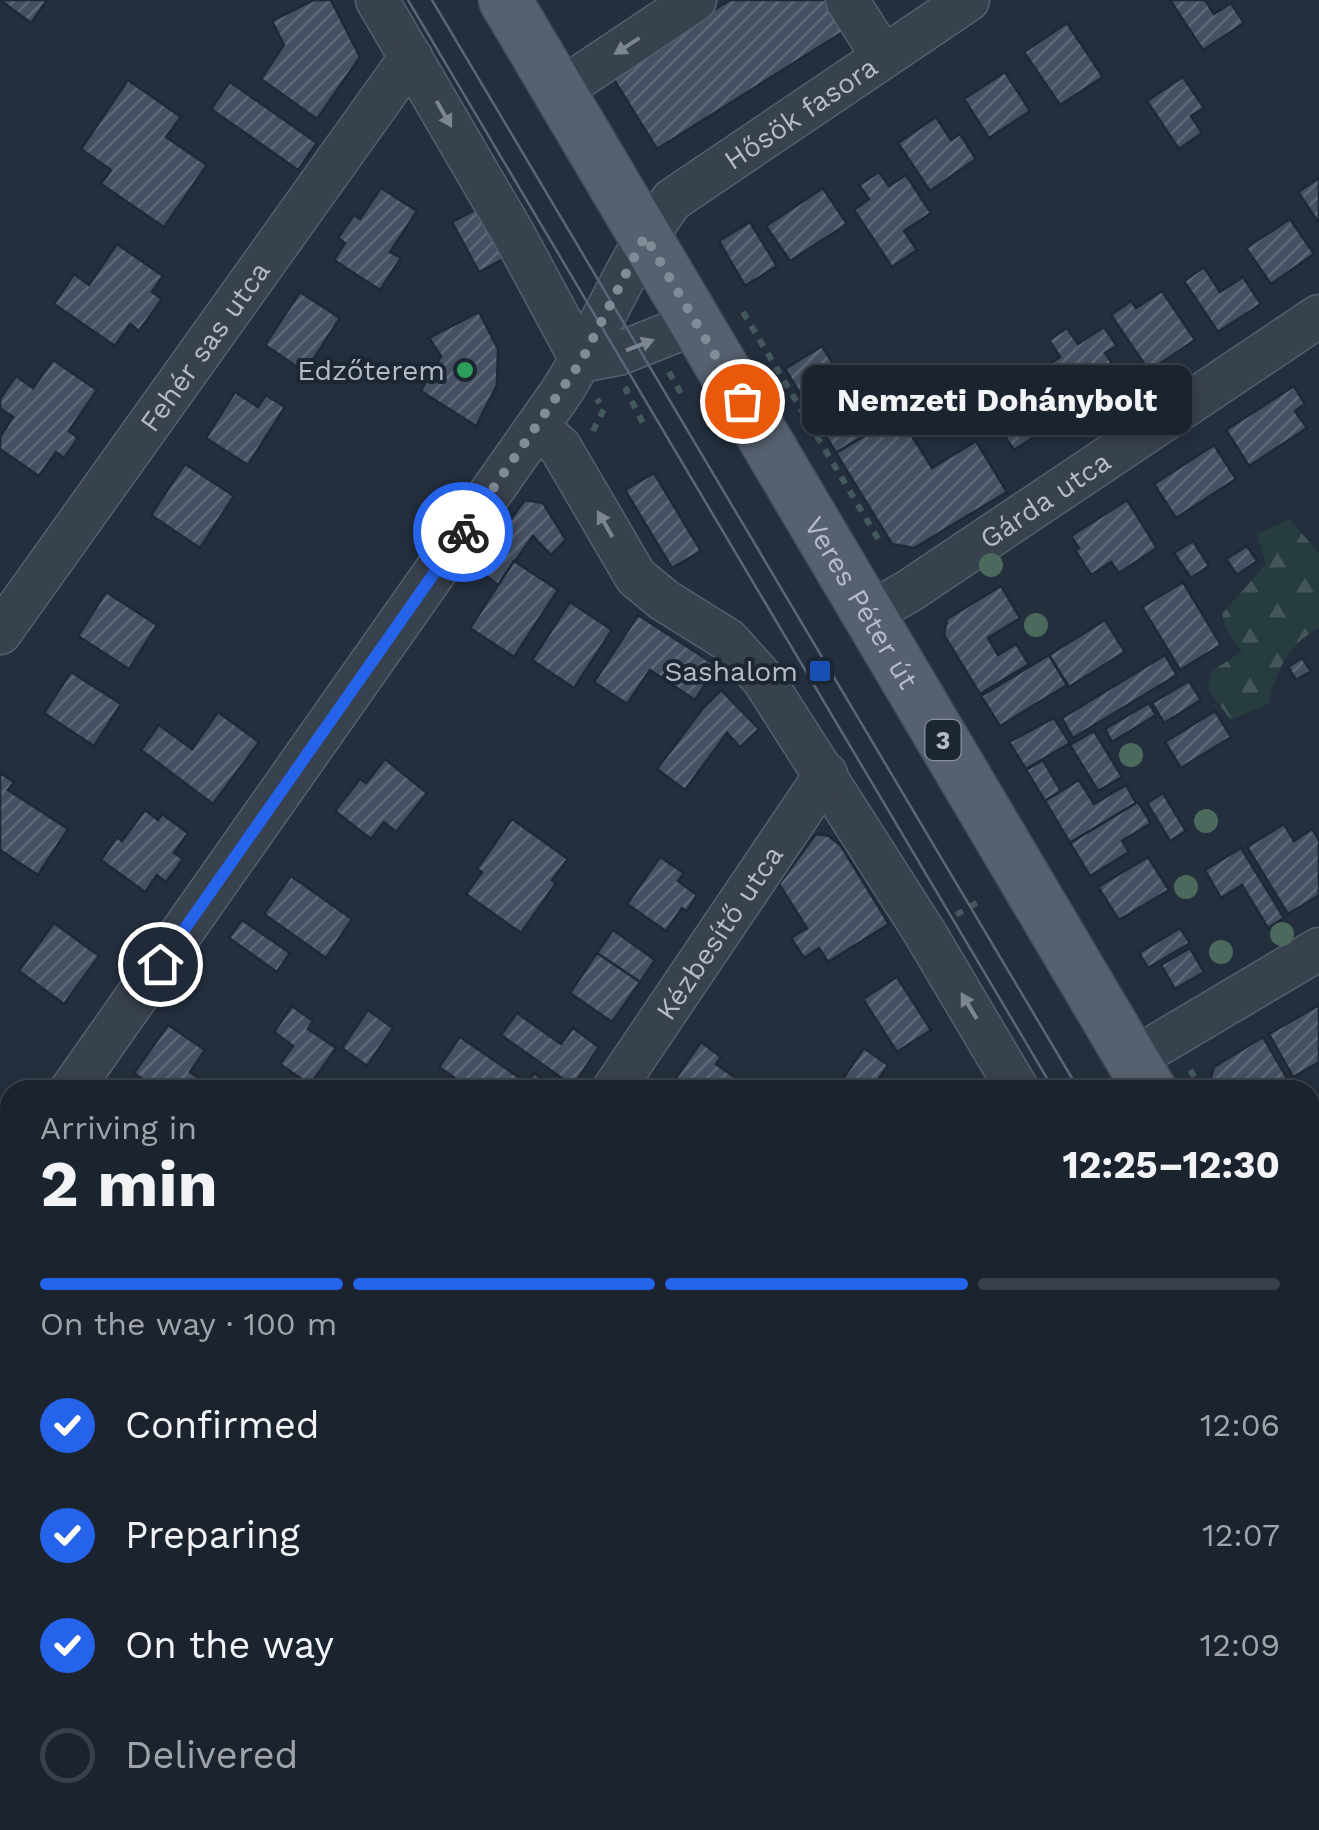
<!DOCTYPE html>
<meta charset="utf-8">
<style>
:root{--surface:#1b232e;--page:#282f3a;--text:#f1f3f6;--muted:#a0a4aa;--line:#39404a;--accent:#2563eb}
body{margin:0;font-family:"Work Sans",sans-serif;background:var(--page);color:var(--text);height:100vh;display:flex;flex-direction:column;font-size:38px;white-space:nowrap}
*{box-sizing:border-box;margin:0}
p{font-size:32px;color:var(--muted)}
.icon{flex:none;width:55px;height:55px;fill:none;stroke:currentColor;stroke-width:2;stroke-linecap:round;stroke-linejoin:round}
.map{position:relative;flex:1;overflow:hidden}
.sheet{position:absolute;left:0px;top:1080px;width:1320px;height:750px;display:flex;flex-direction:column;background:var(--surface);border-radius:30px 30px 0 0;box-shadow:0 5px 15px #0003,0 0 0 2px var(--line)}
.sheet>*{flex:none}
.pin{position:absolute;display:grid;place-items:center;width:85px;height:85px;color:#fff;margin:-42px;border:5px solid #fff;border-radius:50%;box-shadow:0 2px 10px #0007}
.courier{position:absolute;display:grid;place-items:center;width:100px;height:100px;margin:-50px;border:8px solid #2563eb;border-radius:50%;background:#fff;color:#222;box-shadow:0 2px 12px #0007}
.bubble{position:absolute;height:70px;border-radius:15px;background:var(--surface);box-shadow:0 5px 15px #0003,0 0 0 2px var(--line);font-size:32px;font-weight:700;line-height:70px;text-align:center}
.summary em{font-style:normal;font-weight:700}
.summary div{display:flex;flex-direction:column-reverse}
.summary{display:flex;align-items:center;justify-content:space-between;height:170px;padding:0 40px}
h1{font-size:65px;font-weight:700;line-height:75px}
.bar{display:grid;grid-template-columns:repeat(4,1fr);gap:15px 10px;align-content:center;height:120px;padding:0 40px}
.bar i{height:12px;border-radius:8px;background:var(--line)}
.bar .active{background:var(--accent)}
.bar p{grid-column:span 4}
ol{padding:0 40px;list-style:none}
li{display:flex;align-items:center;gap:30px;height:110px}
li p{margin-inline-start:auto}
li .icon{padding:10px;border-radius:50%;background:var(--accent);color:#fff;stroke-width:4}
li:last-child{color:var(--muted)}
li i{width:55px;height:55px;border:5px solid var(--line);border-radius:50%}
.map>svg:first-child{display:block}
.forest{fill:url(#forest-firs)}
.building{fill:url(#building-hatch);stroke:#1f2835;stroke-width:2.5}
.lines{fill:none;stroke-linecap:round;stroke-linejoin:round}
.minor-casing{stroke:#565f6c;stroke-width:45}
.major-casing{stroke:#414a57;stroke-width:55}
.path{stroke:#44595c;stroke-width:6;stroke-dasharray:8 8;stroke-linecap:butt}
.minor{stroke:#38414e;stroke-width:42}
.major{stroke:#56606e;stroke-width:52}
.tram{stroke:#5a6575;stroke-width:2.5}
.tree{fill:#4b6a5d}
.oneway{fill:#7c8592}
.done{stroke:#828b98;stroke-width:10;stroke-dasharray:0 18}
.route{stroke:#2563eb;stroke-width:12}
.leisure-dot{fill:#2e9e5b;stroke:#1d2633;stroke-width:4}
.transit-dot{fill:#1a4fb4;stroke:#1d2633;stroke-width:4}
.labels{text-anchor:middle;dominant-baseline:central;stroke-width:8;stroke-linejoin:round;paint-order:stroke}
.shield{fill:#1d2633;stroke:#878f9c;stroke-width:2.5}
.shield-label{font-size:25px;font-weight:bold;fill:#b4bcc9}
.street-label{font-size:28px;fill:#b4bcc9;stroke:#1d2633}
.poi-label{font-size:28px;fill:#b4bcc9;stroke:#1d2633;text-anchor:end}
</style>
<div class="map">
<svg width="1319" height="1830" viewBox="0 0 1319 1830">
<defs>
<pattern id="forest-firs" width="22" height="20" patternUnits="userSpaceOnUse" patternTransform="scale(2.5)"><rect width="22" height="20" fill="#263c3f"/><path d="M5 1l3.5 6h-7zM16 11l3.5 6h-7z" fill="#435659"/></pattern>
<pattern id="building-hatch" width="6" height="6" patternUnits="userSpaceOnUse" patternTransform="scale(2.5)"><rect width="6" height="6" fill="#455162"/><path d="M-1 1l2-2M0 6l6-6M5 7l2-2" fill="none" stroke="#5d6877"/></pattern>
</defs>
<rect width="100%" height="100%" fill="#242f3e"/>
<!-- forest -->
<path class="forest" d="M1289,519l30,34v75c-32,17 -42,42 -51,76l-37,16 -24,-32 6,-18 29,-18 -16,-23 -4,-15 44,-50 -9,-30z"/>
<!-- building -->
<g class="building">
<path d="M0,0h47l-16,23z"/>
<path d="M314,0h17l29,57 -43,62 -56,-40 23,-34 -12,-24z"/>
<path d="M730,0h97l19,30 -189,119 -46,-74z"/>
<path d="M1170,0h35l9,14 17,-11 13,20 -41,27z"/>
<path d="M1067,23l36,54 -43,28 -36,-53z"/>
<path d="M1005,72l25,39 -41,27 -25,-39z"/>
<path d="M1183,77l21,31 -13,8 11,17 -23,16 -32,-48z"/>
<path d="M128,80l53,37 -15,20 41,28 -43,62 -63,-43 10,-14 -30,-21z"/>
<path d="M230,82l87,61 -19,27 -87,-61z"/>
<path d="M936,117l15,23 9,-6 16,25 -46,32 -32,-48z"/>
<path d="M879,172l10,14 17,-11 25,38 -27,18 13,19 -25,17 -38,-57 15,-11 -10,-14z"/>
<path d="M1319,178v45l-21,-31z"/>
<path d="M381,188l36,23 -27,41 11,6 -21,32 -46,-30 11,-17 -7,-5 16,-23 6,4z"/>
<path d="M823,188l24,36 -57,37 -24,-35z"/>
<path d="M479,208l26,50 -26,14 -27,-50z"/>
<path d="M1290,219l24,35 -43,30 -25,-36z"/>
<path d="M750,222l27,44 -32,20 -26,-45z"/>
<path d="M117,244l46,32 -11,16 10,7 -23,32 -9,-7 -15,22 -61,-42 20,-30 15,11z"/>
<path d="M1204,267l16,25 23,-15 18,27 -43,28 -34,-51z"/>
<path d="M1162,291l33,49 -46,31 -38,-56 20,-14 5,7z"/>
<path d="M300,292l40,26 -35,54 -40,-27z"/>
<path d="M479,312l19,37 -1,36 -21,41 -55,-35 20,-35 -12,-18z"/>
<path d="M1104,327l13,19 -12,7 13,19 -20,13 3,4 -24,15 -27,-40 10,-7 -11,-17 18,-12 11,16z"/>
<path d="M822,346l52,84 -38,23 -51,-84z"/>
<path d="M53,360l44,30 -28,41 9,7 -14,20 -8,-6 -17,24 -39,-27v-12l13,-20 -13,-9v-9l16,-23 17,12z"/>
<path d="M1021,373l34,50 -41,27 -34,-50z"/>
<path d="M1294,386l11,18 -10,7 12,17 -58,38 -23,-36z"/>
<path d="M235,392l23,15 8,-12 19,12 -37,58 -42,-27z"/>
<path d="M899,415l33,53 44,-27 31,51 -93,56 -22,-4 -56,-91z"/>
<path d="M1214,445l22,34 -60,39 -22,-34z"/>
<path d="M185,464l49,32 -34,52 -49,-33z"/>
<path d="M654,473l47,78 -29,17 -47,-78z"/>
<path d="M525,500l18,3 23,37 -15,15 -18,-19 -35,49 -23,-18z"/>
<path d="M1127,500l30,48 -38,25 -8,-11 -20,13 -16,-25 4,-2 -8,-12z"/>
<path d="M1193,541l16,25 -18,12 -17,-25z"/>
<path d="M1247,546l10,15 -20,14 -11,-16z"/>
<path d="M514,561l44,29 -44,67 -44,-29z"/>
<path d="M1183,582l38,63 -41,25 -38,-63z"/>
<path d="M1001,586l19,32 -32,20 10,17 18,-11 13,20 -49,30 -36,-59 3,-16z"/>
<path d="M106,592l51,33 -28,44 -51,-33z"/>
<path d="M570,602l42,28 -38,58 -42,-28z"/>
<path d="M638,615l79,51 -22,34 -45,-30 -23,34 -33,-22z"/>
<path d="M1105,620l20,32 -56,35 -20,-32z"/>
<path d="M1049,655l18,30 -67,41 -19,-30z"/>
<path d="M1165,655l12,20 -104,63 -11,-20z"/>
<path d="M1302,658l9,13 -15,9 -8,-13z"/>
<path d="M71,672l50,32 -27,42 -50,-33z"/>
<path d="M1189,681l12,19 -37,23 -12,-20z"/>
<path d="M721,690l38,39 -19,18 -13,-14 -42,57 -28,-21 46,-61z"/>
<path d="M1149,703l7,12 -44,27 -7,-13z"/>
<path d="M1215,711l16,26 -50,31 -16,-26z"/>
<path d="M218,712l41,30 -46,62 -72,-54 18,-25 33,24z"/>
<path d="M1054,718l16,25 -44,26 -17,-27z"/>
<path d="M1094,731l28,46 -24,14 -28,-46z"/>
<path d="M385,759l42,34 -31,39 -12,-10 -13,17 -36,-28 25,-32 6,4z"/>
<path d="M1043,760l18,31 -16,10 -19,-31z"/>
<path d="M0,773l14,9 -6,8 60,39 -30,46 -38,-25z"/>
<path d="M1079,780l15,24 32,-19 10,18 -66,40 -25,-42z"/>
<path d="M1163,793l23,38 -16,10 -23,-38z"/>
<path d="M1138,802l13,21 -29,18 7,11 -39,24 -20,-33z"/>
<path d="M145,810l13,10 4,-6 26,19 -14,20 9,6 -17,23 -9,-7 -12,17 -44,-32 16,-23 5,4z"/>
<path d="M512,819l56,40 -16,21 4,3 -35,50 -55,-39 16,-22 -5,-3z"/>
<path d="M1284,824l10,17 18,-12 7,11v55l-31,19 -41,-67z"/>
<path d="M816,834l13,2 12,10 48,78 -61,38 -9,-14 -15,10 -13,-20 16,-10 -28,-44z"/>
<path d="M1241,848l43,70 -16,10 -26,-43 -21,13 -16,-28z"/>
<path d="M660,857l24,16 -6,8 19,14 -11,17 -4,-4 -16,23 -39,-27z"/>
<path d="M1148,857l21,33 -50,30 -21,-33z"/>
<path d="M291,876l61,43 -26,39 -62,-44z"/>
<path d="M242,920l48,33 -13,19 -48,-34z"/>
<path d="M54,923l45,33 -35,48 -45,-33z"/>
<path d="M1180,928l10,15 -42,25 -9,-15z"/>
<path d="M613,930l42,30 -15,22 -43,-29z"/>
<path d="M1190,948l14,24 -29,17 -14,-24z"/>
<path d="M597,953l43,29 -28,40 -42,-29z"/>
<path d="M897,977l34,53 -34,22 -34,-53z"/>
<path d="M1319,1005v57l-26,15 -24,-43z"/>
<path d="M292,1006l21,15 -5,8 28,19 -26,37 -30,-21 13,-18 -19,-14z"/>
<path d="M368,1010l25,18 -26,38 -25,-18z"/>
<path d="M517,1013l44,31 12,-16 26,19 -26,39 -72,-51z"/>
<path d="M168,1025l37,25 -15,22 26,18h-58l-24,-17z"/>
<path d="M460,1037l67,46 7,-10 24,17h-86l-33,-23z"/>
<path d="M1263,1037l31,53h-78l-6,-9 4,-14z"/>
<path d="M701,1042l20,15 -5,7 24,17 -7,9h-55l-7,-5z"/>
<path d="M864,1048l24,17 -17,25h-27l-6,-4z"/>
<path d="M1319,1207v48l-9,-15v-28z"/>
<path d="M10,1283v64l-10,-7v-43z"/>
<path d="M1,1393l9,6v33l-10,-7z"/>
<path d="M10,1714v39l-10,-7v-18z"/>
<path d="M183,1820h22l14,10h-43z"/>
<path d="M428,1820h46l2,2 -6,8h-28z"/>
<path d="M585,1820h32l-7,10h-32z"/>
<path d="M1221,1820h37l15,10h-59z"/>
</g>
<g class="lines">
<defs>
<g id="minor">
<path d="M377,0l137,235 68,126"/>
<path d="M847,0l36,57"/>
<path d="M559,91l136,-91"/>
<path d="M582,361l36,-7 78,-31"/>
<path d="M537,427l23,20 76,130 28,23 64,40 35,39 162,254 93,157"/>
<path id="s1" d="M869,614l40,-23 410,-275"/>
<path id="s2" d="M0,633l411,-576"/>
<path d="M1132,1060l187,-111"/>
<path id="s3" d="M71,1090l489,-696c41,-63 67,-134 112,-194l296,-200"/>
<path id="s4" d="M613,1090l213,-316"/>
<path d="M0,1191l10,-14"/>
<path d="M1310,1585l9,15"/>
<path d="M95,1830l7,-10"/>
<path d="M524,1830l7,-10"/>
<path d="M1158,1830l7,-10"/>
</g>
<g id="major">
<path id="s5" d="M505,0l645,1090"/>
<path d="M1310,1361l9,15"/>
</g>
</defs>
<!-- minor casing -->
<use href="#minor" class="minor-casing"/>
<!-- major casing -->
<use href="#major" class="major-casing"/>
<!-- path -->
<g class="path">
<path d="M743,312l137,230"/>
<path d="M669,372l14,25"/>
<path d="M629,388l-3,2 19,37"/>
<path d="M593,431l11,-22 -7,-10"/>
<path d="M956,915l24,-14"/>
<path d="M1190,1070l13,20"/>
<path d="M1310,1270l9,15"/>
</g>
<!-- minor -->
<use href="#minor" class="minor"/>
<!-- major -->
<use href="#major" class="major"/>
<!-- tram -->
<g class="tram">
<path d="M408,0l646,1090"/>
<path d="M432,0l647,1090"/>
<path d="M1310,1479l9,16"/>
<path d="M1310,1524l9,15"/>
</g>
</g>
<!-- trees -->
<g class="tree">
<circle cx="991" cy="565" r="12"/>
<circle cx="1036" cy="625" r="12"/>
<circle cx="1131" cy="755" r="12"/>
<circle cx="1206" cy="821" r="12"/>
<circle cx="1186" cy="887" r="12"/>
<circle cx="1282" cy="934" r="12"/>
<circle cx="1221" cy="952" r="12"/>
</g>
<!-- one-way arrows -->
<defs><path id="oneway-solid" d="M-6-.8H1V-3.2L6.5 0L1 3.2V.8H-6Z" transform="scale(2.5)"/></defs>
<g class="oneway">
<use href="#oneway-solid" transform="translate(627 46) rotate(147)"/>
<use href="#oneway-solid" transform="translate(444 114) rotate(60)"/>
<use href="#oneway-solid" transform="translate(640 345) rotate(-21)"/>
<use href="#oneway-solid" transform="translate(605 524) rotate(-120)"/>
<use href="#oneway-solid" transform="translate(969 1006) rotate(-121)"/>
</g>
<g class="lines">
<!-- done -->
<path class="done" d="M463,532l119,-172 63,-124 97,165"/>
<!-- route -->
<path class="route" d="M160,964l303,-432"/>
</g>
<!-- markers -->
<circle class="leisure-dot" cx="465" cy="370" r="10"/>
<rect class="transit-dot" x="808" y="659" width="24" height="24" rx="5"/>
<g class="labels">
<!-- shield labels -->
<rect class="shield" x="925.5" y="720" width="35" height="40" rx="8"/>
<g class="shield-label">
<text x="943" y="740">3</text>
</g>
<!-- street labels -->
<g class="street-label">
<text stroke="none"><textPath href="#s3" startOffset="1230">Hősök fasora</textPath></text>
<text stroke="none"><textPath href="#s2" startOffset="352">Fehér sas utca</textPath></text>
<text stroke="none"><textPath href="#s1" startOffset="210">Gárda utca</textPath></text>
<text stroke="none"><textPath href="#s5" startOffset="700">Veres Péter út</textPath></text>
<text stroke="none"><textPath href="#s4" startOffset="190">Kézbesítő utca</textPath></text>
</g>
<!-- poi labels -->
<g class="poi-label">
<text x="445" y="370">Edzőterem</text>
<text x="798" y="671">Sashalom</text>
</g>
</g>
</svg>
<div class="pin" style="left:742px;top:401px;background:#ea580c"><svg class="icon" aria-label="bag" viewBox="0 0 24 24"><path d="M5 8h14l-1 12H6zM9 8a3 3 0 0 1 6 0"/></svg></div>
<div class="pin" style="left:160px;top:964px;background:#1f2937"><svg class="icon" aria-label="home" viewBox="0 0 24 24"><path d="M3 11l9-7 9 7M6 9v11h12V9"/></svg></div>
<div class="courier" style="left:463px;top:532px"><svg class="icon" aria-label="bike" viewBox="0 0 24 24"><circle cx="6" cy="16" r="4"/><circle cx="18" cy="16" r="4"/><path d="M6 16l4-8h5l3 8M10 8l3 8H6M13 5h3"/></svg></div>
<div class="bubble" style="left:802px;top:365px;width:390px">Nemzeti Dohánybolt</div>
<section class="sheet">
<div class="summary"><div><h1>2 min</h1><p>Arriving in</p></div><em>12:25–12:30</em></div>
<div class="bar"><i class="active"></i><i class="active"></i><i class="active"></i><i></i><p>On the way · 100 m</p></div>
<ol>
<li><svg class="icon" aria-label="check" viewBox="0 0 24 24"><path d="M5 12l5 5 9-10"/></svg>Confirmed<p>12:06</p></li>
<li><svg class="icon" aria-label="check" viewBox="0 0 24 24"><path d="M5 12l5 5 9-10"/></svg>Preparing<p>12:07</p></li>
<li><svg class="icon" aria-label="check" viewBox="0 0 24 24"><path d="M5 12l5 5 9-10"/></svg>On the way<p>12:09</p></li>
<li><i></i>Delivered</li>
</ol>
</section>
</div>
